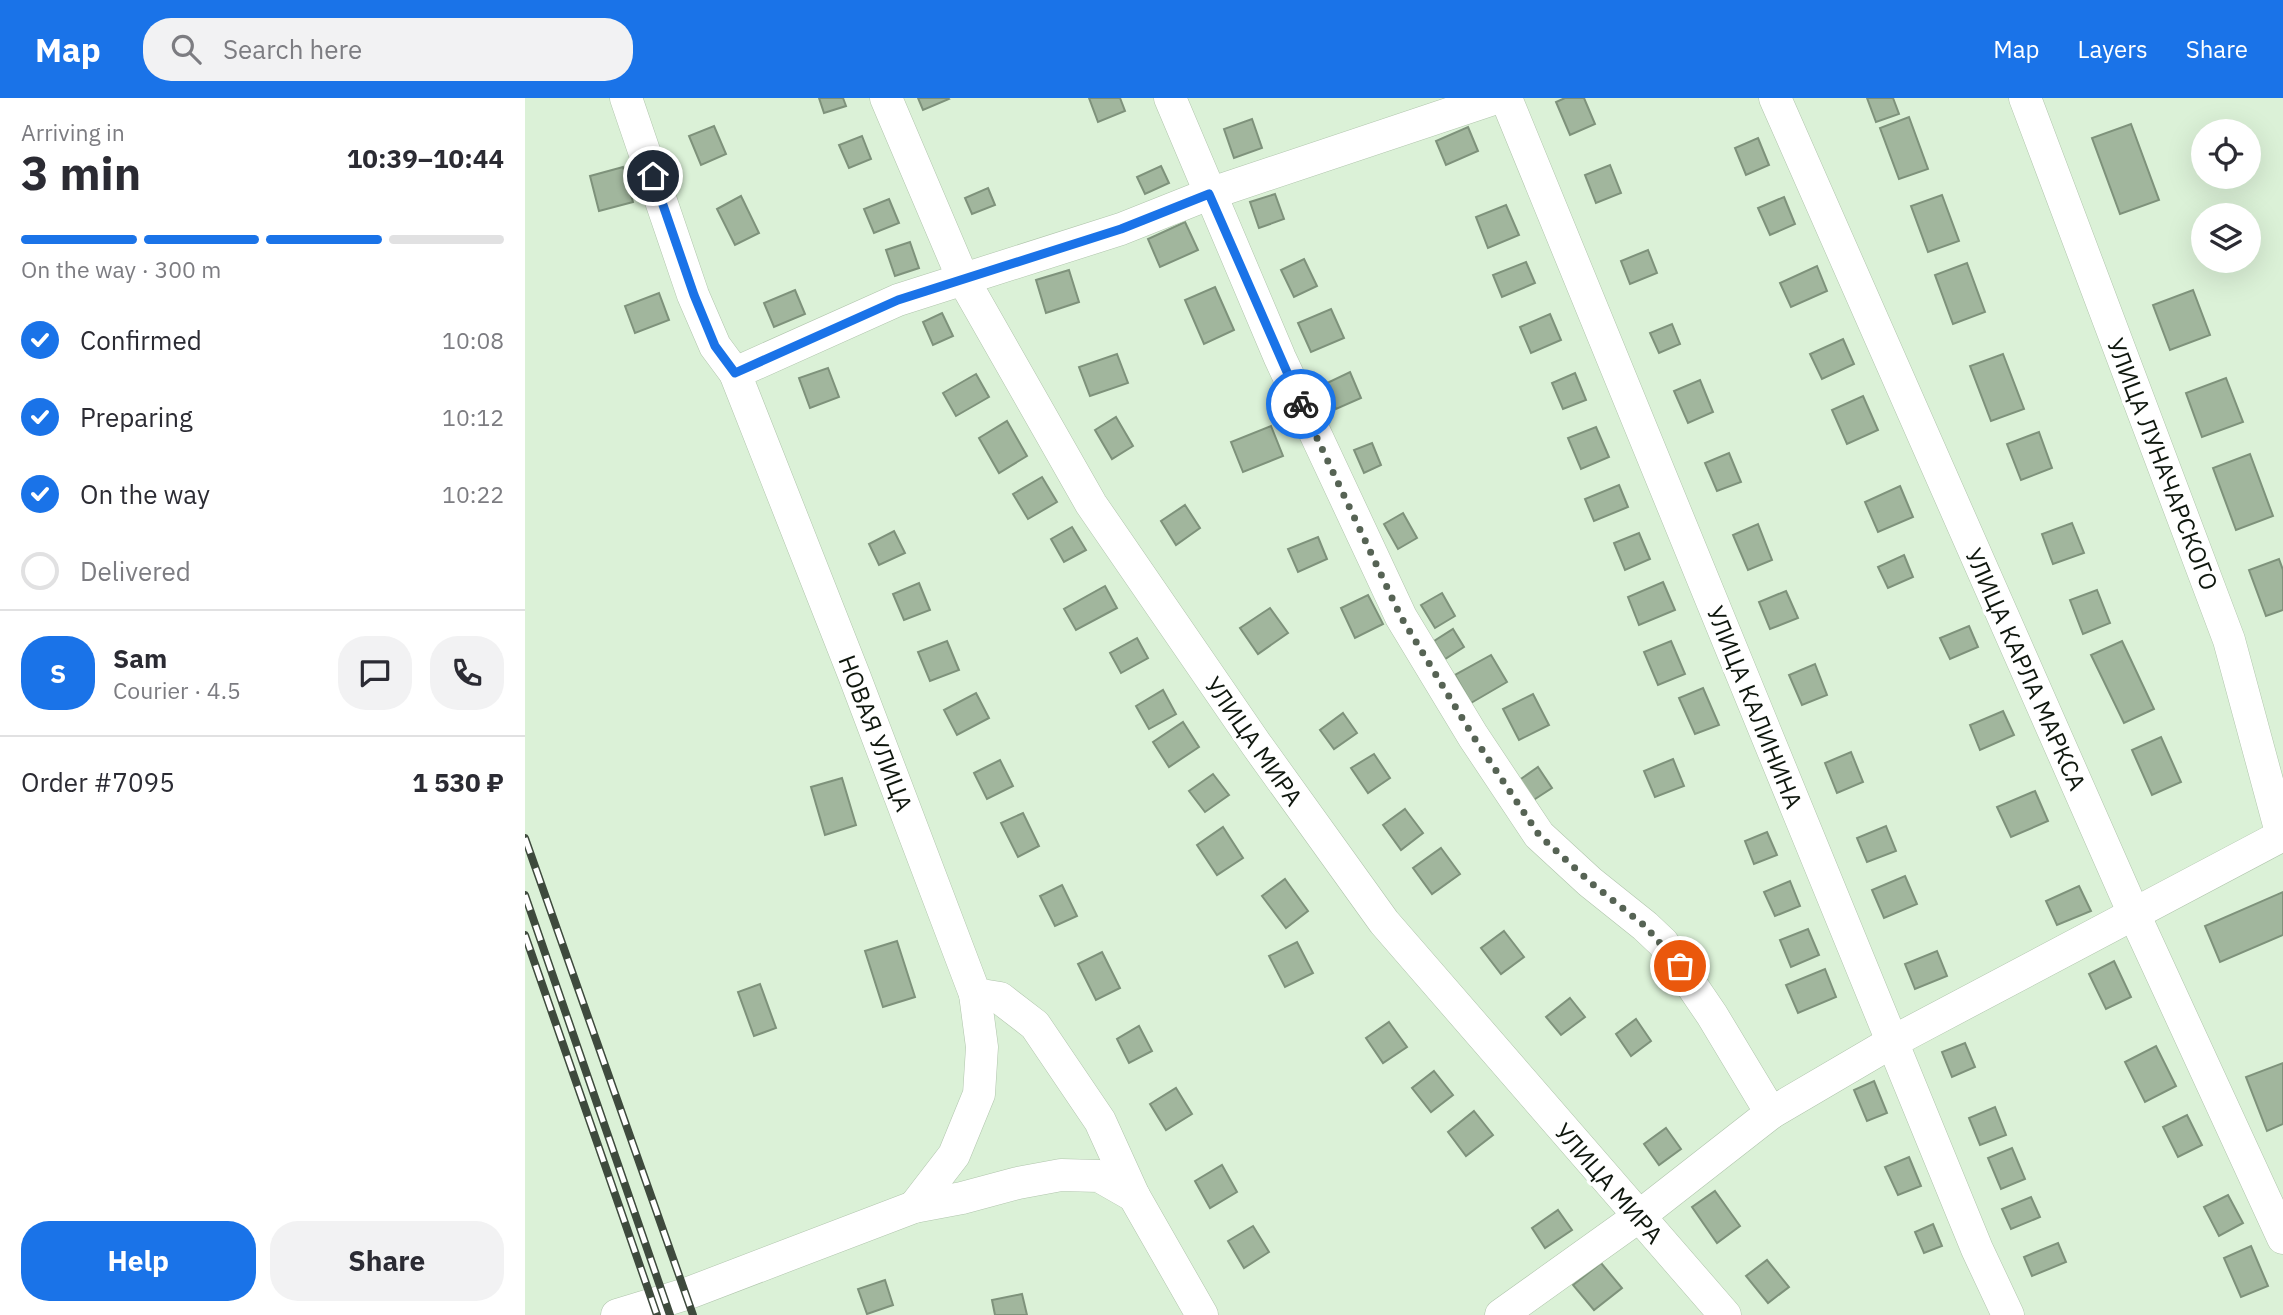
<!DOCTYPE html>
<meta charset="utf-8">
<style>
:root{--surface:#fff;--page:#f2f2f3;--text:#2b2b33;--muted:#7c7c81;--line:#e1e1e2;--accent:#1a73e8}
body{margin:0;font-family:"IBM Plex Sans",sans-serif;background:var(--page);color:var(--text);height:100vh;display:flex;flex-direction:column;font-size:26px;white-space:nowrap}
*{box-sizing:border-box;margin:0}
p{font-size:23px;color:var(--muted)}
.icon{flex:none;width:38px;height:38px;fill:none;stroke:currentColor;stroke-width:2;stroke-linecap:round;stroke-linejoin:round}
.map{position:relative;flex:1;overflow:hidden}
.side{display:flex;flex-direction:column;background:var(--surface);width:525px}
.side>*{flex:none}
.controls{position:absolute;left:1666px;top:21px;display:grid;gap:14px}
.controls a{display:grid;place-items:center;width:70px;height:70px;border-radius:50%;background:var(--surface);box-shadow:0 7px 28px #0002;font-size:35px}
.pin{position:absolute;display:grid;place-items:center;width:60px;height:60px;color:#fff;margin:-30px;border:4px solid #fff;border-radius:50%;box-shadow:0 2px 7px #0007}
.courier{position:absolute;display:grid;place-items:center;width:70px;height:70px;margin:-35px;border:5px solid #1a73e8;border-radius:50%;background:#fff;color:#222;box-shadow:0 2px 9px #0007}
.headline em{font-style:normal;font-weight:700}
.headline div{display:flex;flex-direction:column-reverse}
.headline{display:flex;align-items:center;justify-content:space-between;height:119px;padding:0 21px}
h1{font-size:46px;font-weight:700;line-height:52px}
.bar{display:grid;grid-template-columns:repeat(4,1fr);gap:10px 7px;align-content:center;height:84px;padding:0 21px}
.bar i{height:9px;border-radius:5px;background:var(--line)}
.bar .on{background:var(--accent)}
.bar p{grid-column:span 4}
.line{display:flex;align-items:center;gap:18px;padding:0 21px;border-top:2px solid var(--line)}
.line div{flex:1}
.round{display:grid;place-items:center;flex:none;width:74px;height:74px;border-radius:28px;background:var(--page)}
ol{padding:0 21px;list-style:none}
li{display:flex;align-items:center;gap:21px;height:77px}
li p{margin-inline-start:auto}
li .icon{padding:7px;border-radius:50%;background:var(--accent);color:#fff;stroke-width:4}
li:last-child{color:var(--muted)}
li i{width:38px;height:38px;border:4px solid var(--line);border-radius:50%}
.button{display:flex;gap:14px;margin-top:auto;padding:14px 21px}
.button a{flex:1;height:80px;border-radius:28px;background:var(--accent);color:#fff;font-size:28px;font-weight:700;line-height:80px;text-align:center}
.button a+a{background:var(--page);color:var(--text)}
header{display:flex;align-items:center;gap:42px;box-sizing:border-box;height:98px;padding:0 35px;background:var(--accent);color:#fff}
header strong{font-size:33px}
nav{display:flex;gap:38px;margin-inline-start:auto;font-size:24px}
.search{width:490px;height:63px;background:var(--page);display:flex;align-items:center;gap:18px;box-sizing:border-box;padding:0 24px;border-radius:28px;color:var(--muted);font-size:26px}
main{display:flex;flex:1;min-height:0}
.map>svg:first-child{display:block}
.building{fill:#a1b69d;stroke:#7e927b;stroke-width:2}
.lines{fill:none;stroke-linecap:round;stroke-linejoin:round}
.minor-casing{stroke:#b0c5ac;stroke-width:33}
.minor{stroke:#fff;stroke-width:32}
.rail-casing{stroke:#3e4a3d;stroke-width:8}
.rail{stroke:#fff;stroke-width:5;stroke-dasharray:16;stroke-linecap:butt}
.done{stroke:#566354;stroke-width:7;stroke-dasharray:0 12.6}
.route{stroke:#1a73e8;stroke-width:9}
.labels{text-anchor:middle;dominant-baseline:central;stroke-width:7;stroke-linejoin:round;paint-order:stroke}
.street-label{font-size:24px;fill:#0f170e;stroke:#fff}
</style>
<header>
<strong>Map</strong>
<div class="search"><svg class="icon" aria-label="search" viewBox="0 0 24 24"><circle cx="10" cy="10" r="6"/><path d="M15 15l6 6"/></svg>Search here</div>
<nav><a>Map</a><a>Layers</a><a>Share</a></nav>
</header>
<main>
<section class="side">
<div class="headline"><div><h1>3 min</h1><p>Arriving in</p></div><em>10:39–10:44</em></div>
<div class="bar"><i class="on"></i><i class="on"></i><i class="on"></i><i></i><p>On the way · 300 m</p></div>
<ol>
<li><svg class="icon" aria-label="check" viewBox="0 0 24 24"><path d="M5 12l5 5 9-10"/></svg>Confirmed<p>10:08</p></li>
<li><svg class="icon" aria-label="check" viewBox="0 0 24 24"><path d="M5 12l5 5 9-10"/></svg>Preparing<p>10:12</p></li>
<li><svg class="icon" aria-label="check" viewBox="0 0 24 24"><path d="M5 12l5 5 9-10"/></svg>On the way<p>10:22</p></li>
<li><i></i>Delivered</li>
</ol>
<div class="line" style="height:126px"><b class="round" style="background:var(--accent);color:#fff">S</b><div><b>Sam</b><p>Courier · 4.5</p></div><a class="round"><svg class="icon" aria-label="chat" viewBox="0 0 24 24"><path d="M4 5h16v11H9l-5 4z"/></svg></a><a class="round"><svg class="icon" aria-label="phone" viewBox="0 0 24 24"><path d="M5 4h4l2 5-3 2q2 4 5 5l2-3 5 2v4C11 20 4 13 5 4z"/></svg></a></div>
<div class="line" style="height:91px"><div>Order #7095</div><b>1 530 ₽</b></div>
<div class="button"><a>Help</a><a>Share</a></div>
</section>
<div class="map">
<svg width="1758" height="1217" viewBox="0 0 1758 1217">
<rect width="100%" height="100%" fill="#dbf1d7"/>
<!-- building -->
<g class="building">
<path d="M294,0h24l3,8 -22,7z"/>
<path d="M393,0h30l1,1 -26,11z"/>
<path d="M564,0h31l5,13 -27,11z"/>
<path d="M1040,0h19l11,26 -25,11 -14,-33z"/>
<path d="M1342,0h26l6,16 -23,8z"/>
<path d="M1384,19l19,52 -29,10 -19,-51z"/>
<path d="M727,21l10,29 -28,10 -10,-29z"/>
<path d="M1606,26l28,76 -39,14 -28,-76z"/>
<path d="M189,28l12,28 -25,11 -12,-29z"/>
<path d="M943,29l10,24 -32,14 -10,-24z"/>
<path d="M337,38l9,23 -22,9 -10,-23z"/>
<path d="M1233,40l11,27 -23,10 -11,-27z"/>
<path d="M1085,67l11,28 -25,10 -11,-28z"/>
<path d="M636,68l8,17 -24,11 -8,-17z"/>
<path d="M98,69l10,35 -34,9 -9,-35z"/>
<path d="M463,90l7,17 -23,9 -7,-16z"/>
<path d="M750,96l9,25 -25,9 -9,-26z"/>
<path d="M1417,97l17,46 -31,11 -17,-46z"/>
<path d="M216,98l18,37 -24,12 -18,-36z"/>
<path d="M1259,99l11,27 -25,11 -12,-27z"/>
<path d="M364,101l10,24 -25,10 -10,-24z"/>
<path d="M981,107l13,30 -31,13 -12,-31z"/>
<path d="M660,124l13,28 -38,17 -12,-28z"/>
<path d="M385,144l9,26 -24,8 -9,-26z"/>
<path d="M1123,152l9,23 -27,11 -9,-23z"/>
<path d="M779,161l13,27 -23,11 -13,-27z"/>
<path d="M1001,164l9,21 -33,14 -9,-22z"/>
<path d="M1442,165l18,49 -32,12 -18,-49z"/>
<path d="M1292,168l10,25 -36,16 -11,-24z"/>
<path d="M544,172l10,32 -33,11 -10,-33z"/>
<path d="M690,189l19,43 -30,14 -19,-44z"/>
<path d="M270,192l10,24 -31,13 -10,-24z"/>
<path d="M1668,192l17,45 -40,15 -17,-45z"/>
<path d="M134,195l10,27 -34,13 -10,-27z"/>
<path d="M806,211l13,29 -33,14 -13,-29z"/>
<path d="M417,215l11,23 -20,9 -10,-23z"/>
<path d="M1025,216l11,26 -30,13 -11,-26z"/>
<path d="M1147,226l8,20 -21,9 -9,-20z"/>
<path d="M1318,241l11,25 -32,15 -12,-25z"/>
<path d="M592,256l11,29 -38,13 -11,-29z"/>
<path d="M1478,256l21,55 -33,12 -21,-55z"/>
<path d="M303,270l11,29 -29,11 -11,-30z"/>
<path d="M825,274l11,26 -25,11 -11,-25z"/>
<path d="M1050,275l11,27 -23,9 -11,-26z"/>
<path d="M451,276l13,23 -33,19 -13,-23z"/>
<path d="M1701,280l17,44 -41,15 -16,-44z"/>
<path d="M1175,282l13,32 -25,11 -14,-32z"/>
<path d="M1338,298l15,34 -31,14 -15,-34z"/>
<path d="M591,319l17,29 -21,13 -17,-29z"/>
<path d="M482,323l20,35 -28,17 -20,-35z"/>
<path d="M746,328l12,30 -40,16 -12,-30z"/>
<path d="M1071,329l13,30 -28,12 -13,-31z"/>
<path d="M1514,334l13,36 -31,12 -14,-36z"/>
<path d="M847,345l9,22 -17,8 -10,-23z"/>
<path d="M1204,355l12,29 -24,9 -12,-28z"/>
<path d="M1725,356l23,62 -37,14 -23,-62z"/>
<path d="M517,379l15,25 -29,17 -15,-25z"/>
<path d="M1094,387l9,22 -34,14 -9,-22z"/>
<path d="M1375,388l13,31 -35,15 -13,-30z"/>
<path d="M660,407l15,23 -24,17 -15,-24z"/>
<path d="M878,415l14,25 -19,11 -14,-25z"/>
<path d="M1547,425l12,30 -31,11 -11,-30z"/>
<path d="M1233,426l14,36 -24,10 -15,-35z"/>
<path d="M547,429l14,23 -22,12 -13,-23z"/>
<path d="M369,433l11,22 -26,12 -10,-21z"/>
<path d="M1114,435l11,26 -25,11 -11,-27z"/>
<path d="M793,439l9,22 -29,13 -10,-23z"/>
<path d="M1379,457l9,22 -25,11 -10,-21z"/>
<path d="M1754,461l4,11v40l-17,6 -17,-46z"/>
<path d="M1138,484l12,28 -36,15 -11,-28z"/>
<path d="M394,485l11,27 -26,10 -11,-26z"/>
<path d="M580,488l12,22 -41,22 -12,-21z"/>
<path d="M1572,492l13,33 -27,11 -13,-34z"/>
<path d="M1261,493l12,27 -28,11 -11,-27z"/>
<path d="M917,495l13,23 -20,12 -14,-23z"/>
<path d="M843,497l15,29 -28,14 -14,-30z"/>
<path d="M745,510l18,25 -30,21 -18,-26z"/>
<path d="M1444,528l9,21 -28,12 -10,-21z"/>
<path d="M928,531l11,18 -19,12 -11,-18z"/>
<path d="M612,540l11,20 -27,15 -11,-20z"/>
<path d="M422,543l12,29 -29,11 -12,-29z"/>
<path d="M1146,543l14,33 -27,11 -14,-33z"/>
<path d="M1597,543l32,68 -30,14 -33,-68z"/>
<path d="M966,557l16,27 -36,21 -16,-28z"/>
<path d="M1290,566l12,31 -25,10 -13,-30z"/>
<path d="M1178,590l16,37 -24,9 -16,-36z"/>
<path d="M638,592l13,24 -27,15 -13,-23z"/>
<path d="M451,595l13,25 -32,17 -13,-25z"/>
<path d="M1008,596l16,31 -30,15 -16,-31z"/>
<path d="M1478,613l11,24 -34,15 -10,-25z"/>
<path d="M818,615l14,20 -23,16 -14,-19z"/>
<path d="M658,624l16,25 -30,20 -16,-25z"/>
<path d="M1636,639l20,45 -29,13 -20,-45z"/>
<path d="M1326,654l12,30 -26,11 -12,-30z"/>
<path d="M849,656l16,24 -22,15 -17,-25z"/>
<path d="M1148,661l11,27 -29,11 -11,-26z"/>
<path d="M475,662l13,26 -26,13 -13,-26z"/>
<path d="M1013,669l14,21 -23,15 -14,-20z"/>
<path d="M688,676l16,21 -24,17 -16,-21z"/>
<path d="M317,680l14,47 -31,10 -14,-48z"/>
<path d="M1510,693l13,30 -37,16 -14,-30z"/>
<path d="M880,711l18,24 -22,17 -18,-25z"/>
<path d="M498,715l16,33 -21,11 -17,-34z"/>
<path d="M1361,728l10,25 -29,11 -10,-24z"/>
<path d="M698,729l20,31 -26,17 -20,-30z"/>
<path d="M1242,734l10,23 -23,9 -9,-23z"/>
<path d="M916,750l19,26 -28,20 -19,-26z"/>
<path d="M1380,778l12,28 -33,14 -12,-28z"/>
<path d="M760,781l23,32 -22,17 -24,-32z"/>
<path d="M1265,783l10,25 -25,10 -11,-24z"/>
<path d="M537,787l15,31 -22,10 -15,-30z"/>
<path d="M1554,788l12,25 -34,14 -11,-24z"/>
<path d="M1758,794v43l-63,27 -15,-36z"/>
<path d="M1283,831l11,26 -28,12 -11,-27z"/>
<path d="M979,833l20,26 -23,17 -20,-26z"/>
<path d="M372,843l18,56 -32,10 -18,-56z"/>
<path d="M772,844l16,31 -28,14 -16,-31z"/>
<path d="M1412,853l10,25 -32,13 -10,-25z"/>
<path d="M577,854l18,36 -24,12 -18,-36z"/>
<path d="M1589,863l17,36 -25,12 -17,-35z"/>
<path d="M1300,871l11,28 -38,16 -12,-28z"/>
<path d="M235,886l16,44 -22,8 -16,-44z"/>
<path d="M1045,900l15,19 -24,18 -15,-18z"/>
<path d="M1111,921l15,22 -20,15 -15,-22z"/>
<path d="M864,924l18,25 -24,16 -17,-25z"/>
<path d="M614,928l13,25 -23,12 -12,-24z"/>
<path d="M1440,945l10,24 -23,10 -10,-25z"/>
<path d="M1631,948l20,40 -31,16 -20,-40z"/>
<path d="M1758,965v61l-16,7 -21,-54z"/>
<path d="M909,973l19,24 -22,17 -19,-24z"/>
<path d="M1349,983l13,32 -20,8 -13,-31z"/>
<path d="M651,990l16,26 -26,16 -16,-26z"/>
<path d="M1470,1009l11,28 -26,10 -11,-27z"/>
<path d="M949,1013l19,24 -27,21 -18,-24z"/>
<path d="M1662,1017l15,30 -24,12 -15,-30z"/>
<path d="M1141,1030l15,21 -22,16 -15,-21z"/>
<path d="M1487,1050l13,31 -24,10 -13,-31z"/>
<path d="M1384,1059l12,29 -23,9 -13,-28z"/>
<path d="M697,1067l15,27 -27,16 -15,-27z"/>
<path d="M1190,1093l25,35 -23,17 -25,-36z"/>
<path d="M1703,1097l15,28 -24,13 -15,-29z"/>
<path d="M1506,1099l9,20 -29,12 -9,-20z"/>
<path d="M1033,1112l14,20 -27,18 -13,-20z"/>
<path d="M1408,1126l9,22 -18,7 -9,-21z"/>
<path d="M728,1128l16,26 -25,16 -16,-27z"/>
<path d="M1533,1145l8,19 -34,14 -8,-19z"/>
<path d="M1726,1148l17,40 -27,11 -17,-39z"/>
<path d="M1242,1162l22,27 -21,16 -22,-27z"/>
<path d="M1076,1165l21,25 -28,22 -21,-25z"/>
<path d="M360,1182l8,25 -26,9 -9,-25z"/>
<path d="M497,1196l5,21h-32l-3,-15z"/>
</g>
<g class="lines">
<defs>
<g id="minor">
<path d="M101,0l67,197 22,51 20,27 119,302 121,319 25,4 35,27 65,96 34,75 68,119"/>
<path d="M361,0l77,181 128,225 165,240 128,178 341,393"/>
<path d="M645,0l110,260 121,259 72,119 66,99 51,47 55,44 18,17 49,72 59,98"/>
<path d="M981,0l471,1151 31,66"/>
<path d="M1250,0l359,816 149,324"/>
<path d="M1500,0l204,542 53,196"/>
<path d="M210,275l163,-73 223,-71 88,-35 287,-96"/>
<path d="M389,1109l40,-52 25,-61 3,-47 -7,-53"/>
<path d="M92,1217l69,-21 228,-87 48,-9 56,-15 43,-8 38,1 35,20"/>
<path d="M976,1217l137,-98 133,-104 121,-71 391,-207"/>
</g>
</defs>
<!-- minor casing -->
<use href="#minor" class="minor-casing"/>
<!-- minor -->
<use href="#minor" class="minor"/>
<defs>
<g id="rail">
<path d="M0,740l168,477"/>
<path d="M0,797l145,420"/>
<path d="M0,837l132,380"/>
</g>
</defs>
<!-- rail casing -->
<use href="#rail" class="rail-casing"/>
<!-- rail -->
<use href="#rail" class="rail"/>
</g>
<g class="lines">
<!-- done -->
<path class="done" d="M776,306l100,213 72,119 66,99 51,47 55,44 35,40"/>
<!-- route -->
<path class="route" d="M128,78l41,119 21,51 20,27 163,-73 223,-71 88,-35 92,210"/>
</g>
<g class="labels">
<!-- street labels -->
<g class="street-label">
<text transform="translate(1638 366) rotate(69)">УЛИЦА ЛУНАЧАРСКОГО</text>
<text transform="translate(1501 571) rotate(66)">УЛИЦА КАРЛА МАРКСА</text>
<text transform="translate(1230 609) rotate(68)">УЛИЦА КАЛИНИНА</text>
<text transform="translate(351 635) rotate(69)">НОВАЯ УЛИЦА</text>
<text transform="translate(729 643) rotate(55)">УЛИЦА МИРА</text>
<text transform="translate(1084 1085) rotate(49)">УЛИЦА МИРА</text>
</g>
</g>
</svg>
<div class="controls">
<a><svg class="icon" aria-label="locate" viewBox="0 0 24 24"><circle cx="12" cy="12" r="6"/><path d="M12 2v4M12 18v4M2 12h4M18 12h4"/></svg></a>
<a><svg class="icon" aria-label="layers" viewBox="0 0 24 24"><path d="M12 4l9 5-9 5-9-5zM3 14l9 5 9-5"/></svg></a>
</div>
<div class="pin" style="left:1155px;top:868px;background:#ea580c"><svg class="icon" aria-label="bag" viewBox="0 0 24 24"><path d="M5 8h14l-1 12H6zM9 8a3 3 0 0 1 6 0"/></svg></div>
<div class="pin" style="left:128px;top:78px;background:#1f2937"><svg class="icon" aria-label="home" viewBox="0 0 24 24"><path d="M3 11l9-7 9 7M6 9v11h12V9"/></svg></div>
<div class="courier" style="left:776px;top:306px"><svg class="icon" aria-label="bike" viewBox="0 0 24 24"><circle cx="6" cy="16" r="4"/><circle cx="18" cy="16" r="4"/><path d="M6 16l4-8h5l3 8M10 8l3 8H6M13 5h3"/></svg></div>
</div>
</main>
